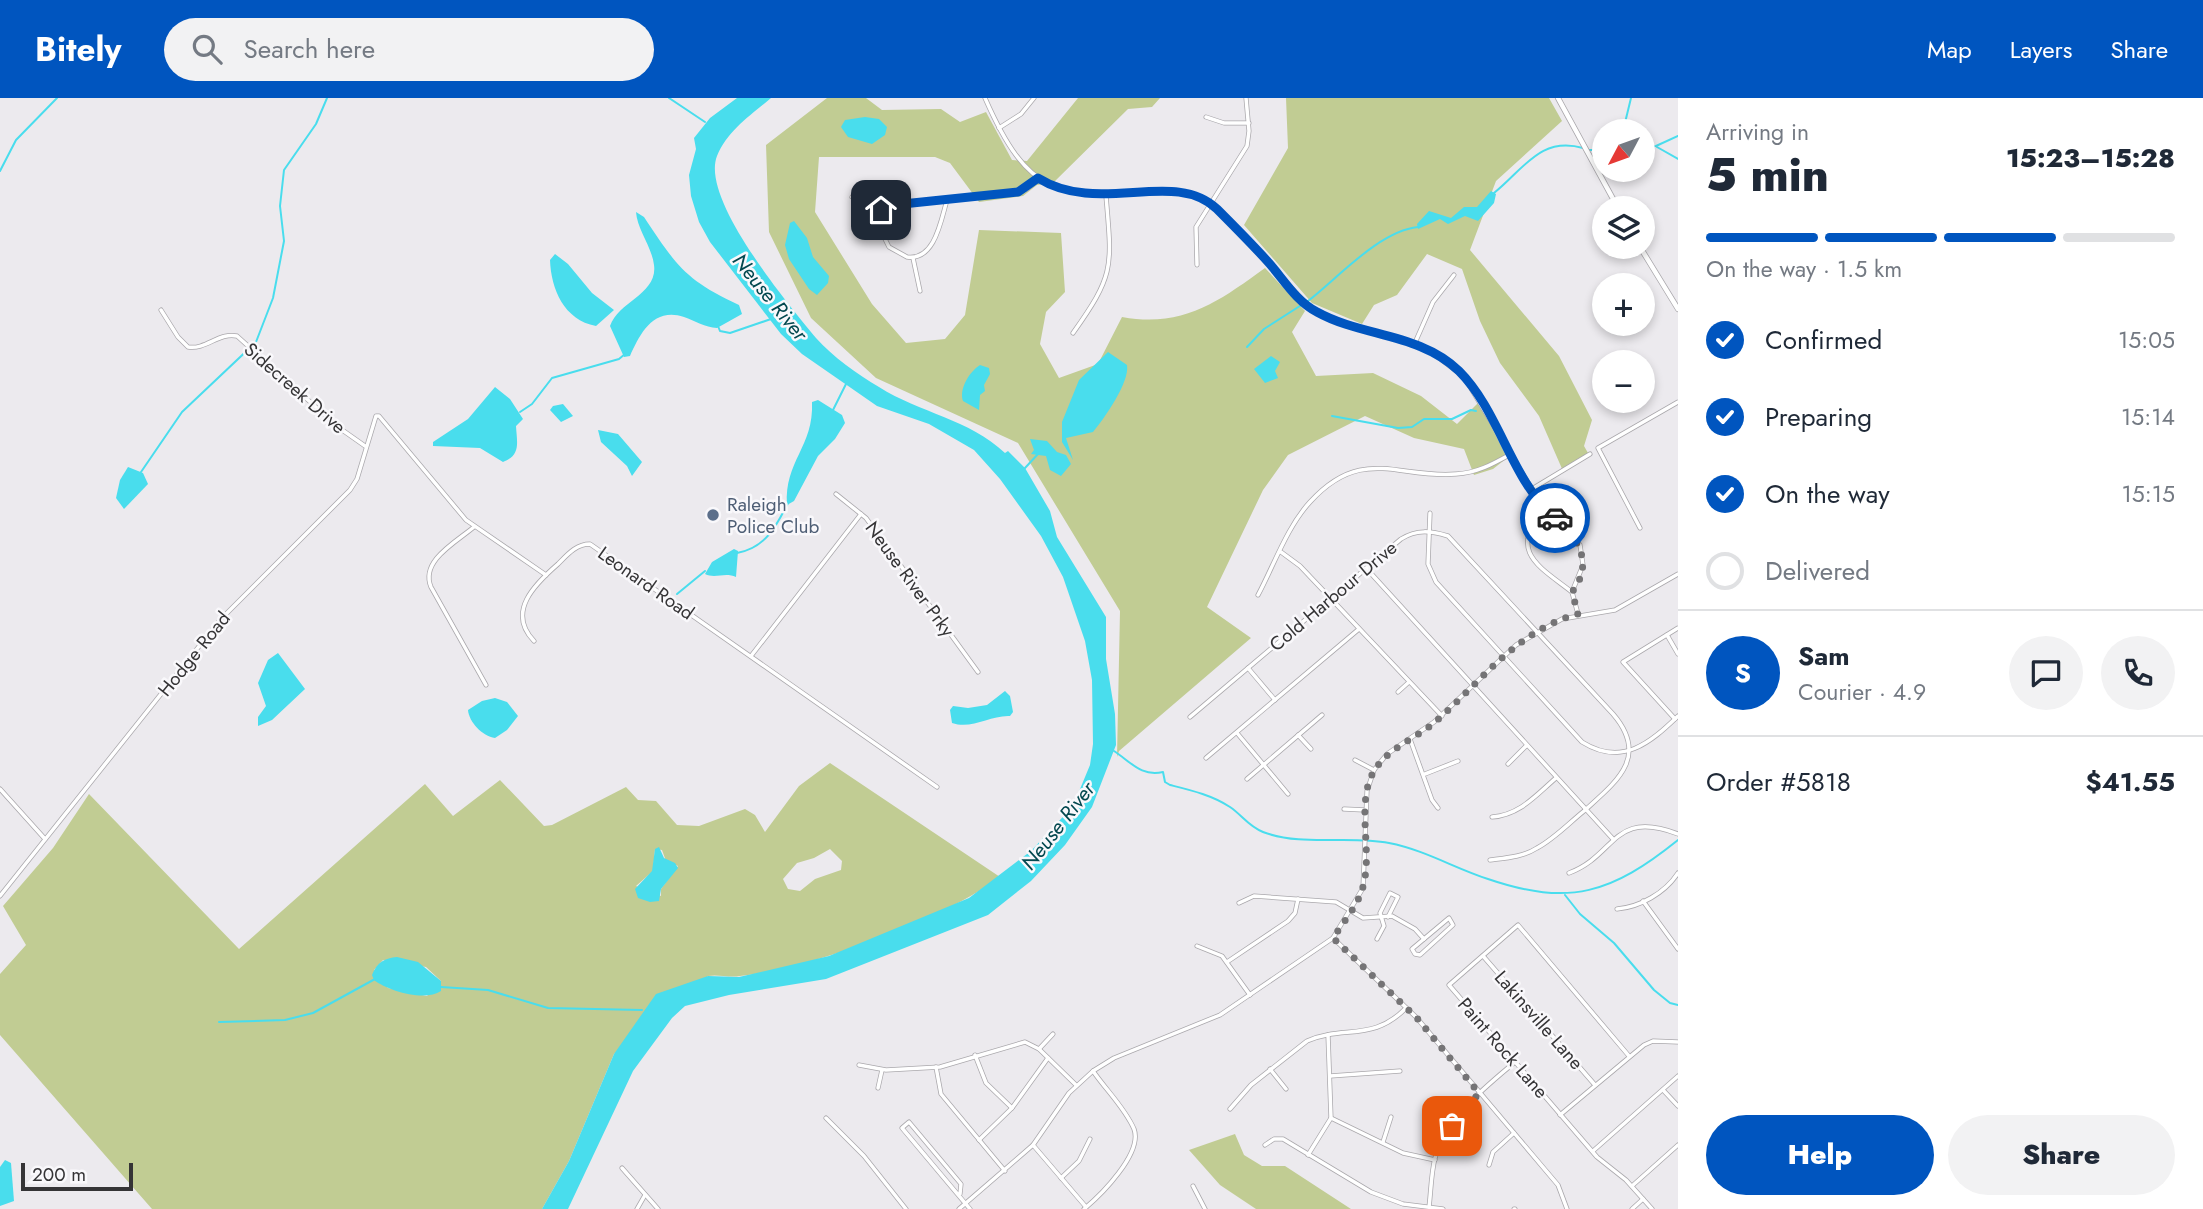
<!DOCTYPE html>
<meta charset="utf-8">
<style>
:root{--surface:#fff;--page:#f2f2f3;--text:#1f2937;--muted:#747a83;--line:#e0e1e3;--accent:#0055bf}
body{margin:0;font-family:Jost,sans-serif;background:var(--page);color:var(--text);height:100vh;display:flex;flex-direction:column;font-size:26px;white-space:nowrap}
*{box-sizing:border-box;margin:0}
p{font-size:23px;color:var(--muted)}
.icon{flex:none;width:38px;height:38px;fill:none;stroke:currentColor;stroke-width:2;stroke-linecap:round;stroke-linejoin:round}
.map{position:relative;flex:1;overflow:hidden}
.drawer{display:flex;flex-direction:column;background:var(--surface);width:525px}
.drawer>*{flex:none}
.needle{width:46px;rotate:229deg}
.controls{position:absolute;left:1592px;top:21px;display:grid;gap:14px}
.controls a{display:grid;place-items:center;width:63px;height:63px;border-radius:50%;background:var(--surface);box-shadow:0 4px 10px #0003;font-size:35px}
.scale{position:absolute;left:21px;bottom:18px;width:112px;box-sizing:border-box;padding-left:7px;border:4px solid #353436;border-top:0;font-size:19px;line-height:24px;white-space:nowrap;color:#353436;-webkit-text-stroke:5px #f9f8fb;paint-order:stroke}
.pin{position:absolute;display:grid;place-items:center;width:60px;height:60px;color:#fff;margin:-30px;border-radius:14px;box-shadow:0 4px 10px #0006}
.courier{position:absolute;display:grid;place-items:center;width:70px;height:70px;margin:-35px;border:5px solid #0055bf;border-radius:50%;background:#fff;color:#222;box-shadow:0 2px 9px #0007}
.overview em{font-style:normal;font-weight:800}
.overview div{display:flex;flex-direction:column-reverse}
.overview{display:flex;align-items:center;justify-content:space-between;height:119px;padding:0 28px}
h1{font-size:46px;font-weight:800;line-height:52px}
.bar{display:grid;grid-template-columns:repeat(4,1fr);gap:10px 7px;align-content:center;height:84px;padding:0 28px}
.bar i{height:9px;border-radius:5px;background:var(--line)}
.bar .selected{background:var(--accent)}
.bar p{grid-column:span 4}
.line{display:flex;align-items:center;gap:18px;padding:0 28px;border-top:2px solid var(--line)}
.line div{flex:1}
.round{display:grid;place-items:center;flex:none;width:74px;height:74px;border-radius:37px;background:var(--page)}
ol{padding:0 28px;list-style:none}
li{display:flex;align-items:center;gap:21px;height:77px}
li p{margin-inline-start:auto}
li .icon{padding:7px;border-radius:50%;background:var(--accent);color:#fff;stroke-width:4}
li:last-child{color:var(--muted)}
li i{width:38px;height:38px;border:4px solid var(--line);border-radius:50%}
.primary-button{display:flex;gap:14px;margin-top:auto;padding:14px 28px}
.primary-button a{flex:1;height:80px;border-radius:42px;background:var(--accent);color:#fff;font-size:28px;font-weight:800;line-height:80px;text-align:center}
.primary-button a+a{background:var(--page);color:var(--text)}
header{display:flex;align-items:center;gap:42px;box-sizing:border-box;height:98px;padding:0 35px;background:var(--accent);color:#fff}
header strong{font-size:33px}
nav{display:flex;gap:38px;margin-inline-start:auto;font-size:24px}
.search{width:490px;height:63px;background:var(--page);display:flex;align-items:center;gap:18px;box-sizing:border-box;padding:0 24px;border-radius:38px;color:var(--muted);font-size:26px}
main{display:flex;flex:1;min-height:0}
.map>svg:first-child{display:block}
.green{fill:#c1cc93;fill-rule:evenodd}
.water{fill:#49dded}
.lines{fill:none;stroke-linecap:round;stroke-linejoin:round}
.stream{stroke:#49dded;stroke-width:2}
.street-casing{stroke:#aaa8ac;stroke-width:5}
.secondary-casing{stroke:#aaa8ac;stroke-width:6}
.street{stroke:#fff;stroke-width:3.5}
.secondary{stroke:#fff;stroke-width:4.5}
.done{stroke:#757476;stroke-width:7;stroke-dasharray:0 12.6}
.route{stroke:#0055bf;stroke-width:9}
.service-dot{fill:#5c6f8a;stroke:#f9f8fb;stroke-width:2.5}
.labels{text-anchor:middle;dominant-baseline:central;stroke-width:5;stroke-linejoin:round;paint-order:stroke}
.street-label{font-size:19px;fill:#353436;stroke:#f9f8fb}
.service-label{font-size:19px;fill:#4e5e75;stroke:#f9f8fb;text-anchor:start}
.water-label{font-size:21px;font-style:italic;fill:#03484f;stroke:#f9f8fb}
</style>
<header>
<strong>Bitely</strong>
<div class="search"><svg class="icon" aria-label="search" viewBox="0 0 24 24"><circle cx="10" cy="10" r="6"/><path d="M15 15l6 6"/></svg>Search here</div>
<nav><a>Map</a><a>Layers</a><a>Share</a></nav>
</header>
<main>
<div class="map">
<svg width="1678" height="1111" viewBox="0 0 1678 1111">
<rect width="100%" height="100%" fill="#eceaee"/>
<!-- green -->
<g class="green">
<path d="M827,0h39l16,12 59,-1 19,13 26,-10 26,48 15,1 51,-63h82l-8,9 -24,2 -75,74 -16,2 -14,11 -44,6 -29,-39 -15,-6h-116l-4,55 57,92 34,39 39,-4 20,-24 14,-85 82,3 4,59 -19,20 -6,32 19,34 39,-14 24,-47c61,11 96,-15 143,-49l40,43 -13,21 24,44 57,-3 48,23 36,28 22,-22 28,56 -14,11 -19,6 -10,-26 -50,-11 -49,-22 -77,39 -25,35 -56,117 44,31 -132,113 -2,6 3,-146 -102,-168 -142,-65 -65,-60 -42,-86 -3,-87z"/>
<path d="M1286,0h263l13,23 -66,60 -26,69 89,106 33,64 -8,26 4,7 -25,18 -24,-55 -39,-53 -20,-42 -18,-52 -35,-15 -30,41 -23,10 -12,19 -50,-21 -68,-78 44,-77z"/>
<path d="M830,665l170,114c-61,45 -185,90 -260,99 -11,2 -22,-2 -32,0l-94,78 -45,107 -27,48h-390l-152,-174v-61l26,-29 -23,-39 50,-58 36,-54 150,155 186,-165 28,32 47,-36 44,46 8,-1 74,-38 12,13 18,1 21,24 22,1 46,-17 10,6 10,17 34,-46zM655,751l7,1 4,11 12,5 -17,23v7l-25,-10 17,-15zM830,751l12,12 -1,9 -26,9 -15,12 -12,-2 -5,-10 14,-16 17,-5zM383,862l43,7 15,14 -14,15 -39,-8 -14,-18z"/>
<path d="M1235,1036l9,21 18,11h23l66,43h-95l-36,-24 -31,-35z"/>
</g>
<!-- water -->
<g class="water">
<path d="M737,0h34c-19,16 -44,33 -54,58 -17,43 72,149 99,182 17,19 41,36 63,49 41,26 90,32 126,66l3,-2 17,17 25,43 7,26 49,80v42l9,55 1,31 -24,62 -27,38 -34,36 -43,34 -162,64 -97,16 -44,11 -13,12 -39,53 -65,138h-26l27,-48 45,-107 42,-60 52,-18 31,1 90,-21 140,-58 62,-47 42,-45 17,-41 3,-21 -1,-64 -7,-39 -22,-64 -22,-41 -41,-57 -26,-29 -45,-26 -52,-18 -75,-52 -21,-20 -71,-92 -11,-20 -8,-26 -2,-21 7,-26 -2,-11 16,-20z"/>
<path d="M865,19l14,2 8,8 -2,8 -13,9 -24,-7 -7,-10 4,-7z"/>
<path d="M1491,93l5,3 -2,9 -16,18 -13,-5 -17,8 -8,-5 -22,10 -1,-5 12,-13 22,7 13,-11h13z"/>
<path d="M636,114l8,5c32,48 41,63 95,88l3,9 -25,14c-12,-1 -22,-7 -33,-11 -31,-10 -44,17 -54,39l-6,1 -14,-31c9,-25 48,-32 44,-61 -2,-18 -17,-36 -18,-53z"/>
<path d="M794,123l13,17 6,19 16,19 -1,7 -11,12 -8,-6 -20,-30 -4,-14 5,-22z"/>
<path d="M555,156l13,10 24,29 22,17 -18,16c-32,-6 -45,-37 -46,-66z"/>
<path d="M1108,254l19,13c3,17 -23,54 -34,67l-27,6 7,22 -11,-18v-20l17,-42z"/>
<path d="M1271,258l9,6 -5,9 3,7 -13,5 -11,-14z"/>
<path d="M980,267l9,3 1,6 -6,11 1,6 -5,4 -1,15 -16,-9c-4,-12 6,-29 17,-36z"/>
<path d="M495,289l15,12 13,20 -7,7c1,17 5,29 -13,36l-23,-14 -47,-2v-4l35,-23z"/>
<path d="M818,302l24,15 3,8 -10,16 -17,17 -24,45 -7,4c-3,-44 27,-58 25,-103z"/>
<path d="M563,306l10,12 -12,6 -11,-12 3,-4z"/>
<path d="M598,332l20,4 24,28 -10,14 -5,-10 -26,-24z"/>
<path d="M1030,341l17,2 10,11 9,3 5,9 -10,12 -11,-6 -4,-14 -15,-2 3,-4z"/>
<path d="M128,369l15,6 5,11 -24,25 -8,-11 4,-18z"/>
<path d="M734,451l4,2 -2,26c-11,-5 -21,2 -31,-3l7,-12z"/>
<path d="M278,555l27,36 -33,31 -14,6v-9l8,-11 -8,-23 10,-23z"/>
<path d="M1005,593l5,5 3,16 -3,4c-20,-1 -38,14 -58,7l-2,-13 3,-4 15,2 19,-3z"/>
<path d="M495,600l12,4 11,14 -11,14 -12,8c-13,-2 -26,-16 -27,-28l14,-9z"/>
<path d="M659,749l5,11 11,5 3,5 -17,21 -2,12 -9,1 -12,-4 -3,-9 17,-18 3,-22z"/>
<path d="M397,859l21,5 23,19v10c-16,11 -53,0 -67,-11l-2,-5c5,-13 13,-17 25,-18z"/>
<path d="M5,1062l6,3 3,38 -14,5v-39z"/>
</g>
<g class="lines">
<!-- stream -->
<g class="stream">
<path d="M669,0l36,24"/>
<path d="M1623,33l8,-33"/>
<path d="M1643,49l13,-1 22,-10"/>
<path d="M1657,49l21,12"/>
<path d="M1588,52h17"/>
<path d="M0,73l16,-31 41,-42"/>
<path d="M1494,95c30,-24 46,-57 89,-45"/>
<path d="M1308,203c30,-23 71,-70 110,-74"/>
<path d="M718,228l2,5 10,2 41,-14"/>
<path d="M1247,249l17,-18 39,-25"/>
<path d="M833,312l13,-26"/>
<path d="M520,314l12,-8 20,-26 67,-19 6,-5"/>
<path d="M1332,318l66,12 14,-1 12,-8h28l19,-9 5,1"/>
<path d="M1025,370l13,-14"/>
<path d="M141,374l41,-60 74,-70 17,-44 11,-57 -4,-35 4,-36 32,-46 11,-26"/>
<path d="M737,455c28,-5 39,-26 51,-50"/>
<path d="M677,496l28,-23"/>
<path d="M1114,653c17,11 27,26 49,21l2,10 5,3c20,5 42,10 60,22 12,8 18,19 33,25 40,15 85,3 126,11 36,7 65,25 99,36 82,28 124,14 190,-39"/>
<path d="M1565,797l15,19 34,29 40,47 16,13 8,2"/>
<path d="M441,889l47,3 60,18 94,2"/>
<path d="M219,924l66,-2 28,-7 62,-34"/>
</g>
<defs>
<g id="street">
<path d="M985,0c43,98 72,101 172,94 23,-2 43,1 61,17l93,100 24,12 56,15 39,15 34,26 74,122 42,46 3,20 -11,27"/>
<path d="M1206,19l18,6h25"/>
<path d="M999,30l22,-14 13,-16"/>
<path d="M852,99l27,17"/>
<path d="M947,102c-6,20 -12,61 -40,57l-18,-10 -12,-24 7,-15 9,-3 120,-12 14,-4 11,-10"/>
<path d="M913,160l7,33"/>
<path d="M1197,167l-1,-38 51,-81 2,-15 -3,-33"/>
<path d="M161,212l17,27 10,10c18,3 31,-15 49,-11l101,91 27,19"/>
<path d="M1073,235c42,-59 39,-66 33,-137"/>
<path d="M1414,247l19,-43 21,-27"/>
<path d="M1532,391l58,-35"/>
<path d="M836,396l30,24 112,154"/>
<path d="M1545,411c-39,42 -5,58 27,83l6,22"/>
<path d="M1430,415l-2,51 8,18 146,160c40,25 68,1 96,-26"/>
<path d="M474,429c-18,15 -54,34 -43,60l55,98"/>
<path d="M1640,430l-42,-80 80,-46"/>
<path d="M1281,454l19,14 142,150"/>
<path d="M1366,470l247,271"/>
<path d="M1258,497c16,-30 29,-68 52,-93 52,-57 88,-23 146,-28 21,-1 37,-10 55,-20"/>
<path d="M1667,537l11,19"/>
<path d="M534,543c-28,-29 1,-57 24,-77 9,-9 18,-20 32,-20l347,243"/>
<path d="M751,558l110,-142"/>
<path d="M1248,570l27,32"/>
<path d="M1398,594l11,-10"/>
<path d="M1190,619l211,-178c16,-10 30,-8 47,-3l165,178c37,43 3,68 -29,97 -15,12 -30,28 -47,37 -14,9 -31,10 -47,12"/>
<path d="M1675,621l-52,-57 55,-34"/>
<path d="M1237,635l51,61"/>
<path d="M1298,637l13,14"/>
<path d="M1410,641l22,61 6,8"/>
<path d="M1206,660l153,-129"/>
<path d="M1355,662l19,10"/>
<path d="M1508,666l18,-18"/>
<path d="M1425,676l33,-13"/>
<path d="M1247,681l75,-64"/>
<path d="M0,691l45,50"/>
<path d="M1344,711l21,1"/>
<path d="M1492,719c28,-2 44,-22 64,-39"/>
<path d="M1569,775c48,-18 43,-64 109,-39"/>
<path d="M0,798l220,-276 130,-130 7,-11 19,-63h3l87,104 80,55"/>
<path d="M1643,803l35,48"/>
<path d="M1239,805l15,-7 82,6 27,16 29,-2 23,13 9,10"/>
<path d="M1617,811c23,-2 48,-16 61,-36"/>
<path d="M1449,820l4,7 -33,30 -5,-1 -3,-5z"/>
<path d="M1333,840l83,79 142,168 9,24"/>
<path d="M1377,841l7,-13 -4,-13 10,-20 8,4 -10,20"/>
<path d="M1197,848l25,10 28,39"/>
<path d="M1483,858l112,129"/>
<path d="M1227,864l61,-41 7,-8 3,-14"/>
<path d="M1039,951l14,-15"/>
<path d="M975,957l11,28 26,25"/>
<path d="M1629,958l-111,-131 -69,60 148,172 29,23 26,29"/>
<path d="M859,967l27,5 54,-3 85,-25 14,7 37,36"/>
<path d="M936,969l5,27 64,77"/>
<path d="M1270,971l16,20"/>
<path d="M1330,978l70,-5"/>
<path d="M878,990l4,-18"/>
<path d="M1663,992l15,16"/>
<path d="M1230,1011l21,-24 56,-44c37,-16 66,1 99,-33"/>
<path d="M1437,1012l15,16"/>
<path d="M1560,1017l84,-70 9,-4 25,1"/>
<path d="M826,1020l38,38 42,53"/>
<path d="M1331,1020l72,35 32,7"/>
<path d="M979,1042l33,-32 36,-50"/>
<path d="M1383,1044l8,-25"/>
<path d="M1033,1047l53,62"/>
<path d="M1265,1047l9,-6h9l88,53 32,12 40,5"/>
<path d="M1593,1053l85,-75"/>
<path d="M1308,1057l23,-37 -3,-83"/>
<path d="M1489,1067l4,-13 21,-19"/>
<path d="M622,1070l36,41"/>
<path d="M1061,1080l18,-17 11,-22"/>
<path d="M1193,1088l12,23"/>
<path d="M1632,1088l46,-41"/>
<path d="M960,1096l1,-10 -52,-62 -7,6 68,81"/>
<path d="M1429,1109c2,-16 2,-33 6,-49 11,-40 49,-70 80,-96"/>
<path d="M637,1111l8,-14"/>
<path d="M959,1111l74,-64 36,-52 24,-22 21,-13 106,-43 113,-77 30,-50 4,-97 7,-21 13,-16 47,-32 82,-77 46,-26 53,-9 63,-36"/>
<path d="M1084,1111c17,-14 59,-56 50,-80 -9,-21 -28,-39 -41,-58"/>
<path d="M1514,1111h1"/>
<path d="M1632,1111l11,-10"/>
</g>
<g id="secondary">
<path d="M1558,0l60,110"/>
<path d="M1640,149l38,62"/>
</g>
</defs>
<!-- street casing -->
<use href="#street" class="street-casing"/>
<!-- secondary casing -->
<use href="#secondary" class="secondary-casing"/>
<!-- street -->
<use href="#street" class="street"/>
<!-- secondary -->
<use href="#secondary" class="secondary"/>
</g>
<g class="lines">
<!-- done -->
<path class="done" d="M1452,1028l27,-33 -63,-76 -83,-79c9,-14 22,-29 28,-45 13,-35 -3,-76 8,-111 11,-32 43,-40 66,-60 45,-39 83,-93 143,-108l-6,-22c22,-28 7,-54 -17,-74"/>
<!-- route -->
<path class="route" d="M881,112l12,-5 125,-13 20,-14c61,38 136,-10 179,31 18,18 35,35 52,54 15,17 27,38 48,49 45,25 103,21 142,59 41,41 52,109 96,147"/>
</g>
<!-- markers -->
<circle class="service-dot" cx="713" cy="417" r="7"/>
<g class="labels">
<!-- street labels -->
<g class="street-label">
<text transform="translate(295 290) rotate(41)">Sidecreek Drive</text>
<text transform="translate(910 481) rotate(54)">Neuse River Prky</text>
<text transform="translate(646 485) rotate(35)">Leonard Road</text>
<text transform="translate(1333 498) rotate(-40)">Cold Harbour Drive</text>
<text transform="translate(194 556) rotate(-51)">Hodge Road</text>
<text transform="translate(1539 922) rotate(49)">Lakinsville Lane</text>
<text transform="translate(1503 950) rotate(49)">Paint Rock Lane</text>
</g>
<!-- service labels -->
<g class="service-label">
<text x="727" y="406">Raleigh<tspan x="727" dy="22">Police Club</tspan></text>
</g>
<!-- water labels -->
<g class="water-label">
<text transform="translate(770 199) rotate(51)">Neuse River</text>
<text transform="translate(1058 728) rotate(-52)">Neuse River</text>
</g>
</g>
</svg>
<div class="controls">
<a><svg class="needle" viewBox="-14 -14 28 28"><path d="M0-13l5 13h-10z" fill="#e53935"/><path d="M0 13l5-13h-10z" fill="#747a83"/></svg></a>
<a><svg class="icon" aria-label="layers" viewBox="0 0 24 24"><path d="M12 4l9 5-9 5-9-5zM3 14l9 5 9-5"/></svg></a>
<a>+</a>
<a>−</a>
</div>
<div class="scale">200 m</div>
<div class="pin" style="left:1452px;top:1028px;background:#ea580c"><svg class="icon" aria-label="bag" viewBox="0 0 24 24"><path d="M5 8h14l-1 12H6zM9 8a3 3 0 0 1 6 0"/></svg></div>
<div class="pin" style="left:881px;top:112px;background:#1f2937"><svg class="icon" aria-label="home" viewBox="0 0 24 24"><path d="M3 11l9-7 9 7M6 9v11h12V9"/></svg></div>
<div class="courier" style="left:1555px;top:420px"><svg class="icon" aria-label="car" viewBox="0 0 24 24"><path d="M5 17H2v-5l4-1 3-4h7l3 4 3 1v5h-3M9 17h6M6 11h13"/><circle cx="7" cy="17" r="2"/><circle cx="17" cy="17" r="2"/></svg></div>
</div>
<section class="drawer">
<div class="overview"><div><h1>5 min</h1><p>Arriving in</p></div><em>15:23–15:28</em></div>
<div class="bar"><i class="selected"></i><i class="selected"></i><i class="selected"></i><i></i><p>On the way · 1.5 km</p></div>
<ol>
<li><svg class="icon" aria-label="check" viewBox="0 0 24 24"><path d="M5 12l5 5 9-10"/></svg>Confirmed<p>15:05</p></li>
<li><svg class="icon" aria-label="check" viewBox="0 0 24 24"><path d="M5 12l5 5 9-10"/></svg>Preparing<p>15:14</p></li>
<li><svg class="icon" aria-label="check" viewBox="0 0 24 24"><path d="M5 12l5 5 9-10"/></svg>On the way<p>15:15</p></li>
<li><i></i>Delivered</li>
</ol>
<div class="line" style="height:126px"><b class="round" style="background:var(--accent);color:#fff">S</b><div><b>Sam</b><p>Courier · 4.9</p></div><a class="round"><svg class="icon" aria-label="chat" viewBox="0 0 24 24"><path d="M4 5h16v11H9l-5 4z"/></svg></a><a class="round"><svg class="icon" aria-label="phone" viewBox="0 0 24 24"><path d="M5 4h4l2 5-3 2q2 4 5 5l2-3 5 2v4C11 20 4 13 5 4z"/></svg></a></div>
<div class="line" style="height:91px"><div>Order #5818</div><b>$41.55</b></div>
<div class="primary-button"><a>Help</a><a>Share</a></div>
</section>
</main>
